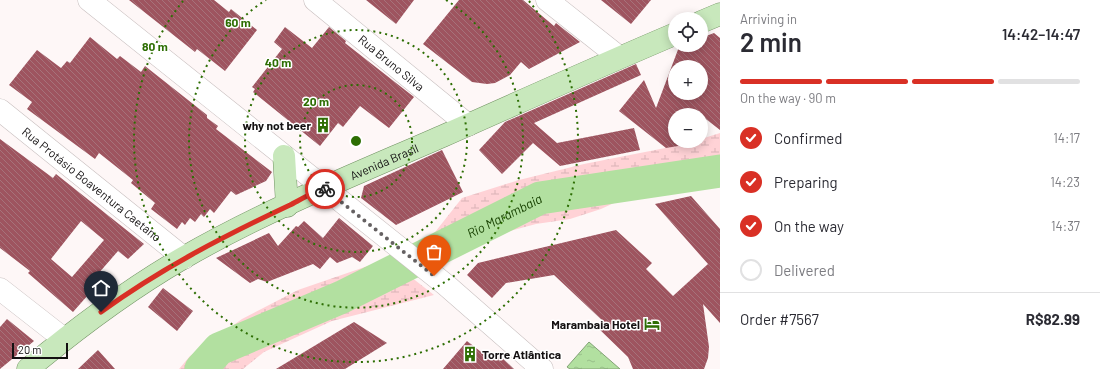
<!DOCTYPE html>
<meta charset="utf-8">
<style>
:root{--surface:#fff;--page:#f2f2f3;--text:#2b2b33;--muted:#7c7c81;--line:#e1e1e2;--accent:#d93025}
body{margin:0;font-family:Barlow,sans-serif;background:var(--page);color:var(--text);height:100vh;display:flex;flex-direction:column;font-size:15px;white-space:nowrap}
*{box-sizing:border-box;margin:0}
p{font-size:13px;color:var(--muted)}
.icon{flex:none;width:22px;height:22px;fill:none;stroke:currentColor;stroke-width:2;stroke-linecap:round;stroke-linejoin:round}
.map{position:relative;flex:1;overflow:hidden}
.side{display:flex;flex-direction:column;background:var(--surface);width:380px}
.side>*{flex:none}
.tools{position:absolute;left:668px;top:12px;display:grid;gap:8px}
.tools a{display:grid;place-items:center;width:40px;height:40px;border-radius:50%;background:var(--surface);box-shadow:0 2px 10px #0003;font-size:20px}
.scale{position:absolute;left:12px;bottom:10px;width:56px;box-sizing:border-box;padding-left:4px;border:2px solid #131011;border-top:0;font-size:11px;line-height:14px;white-space:nowrap;color:#131011;-webkit-text-stroke:3px #fff;paint-order:stroke}
.pin{position:absolute;display:grid;place-items:center;width:34px;height:34px;color:#fff;margin:-41px -17px;border-radius:50% 50% 50% 0;rotate:-45deg;box-shadow:0 0 4px #0007}
.pin .icon{rotate:45deg}
.courier{position:absolute;display:grid;place-items:center;width:40px;height:40px;margin:-20px;border:3px solid #d93025;border-radius:50%;background:#fff;color:#222;box-shadow:0 1px 5px #0007}
.overview em{font-style:normal;font-weight:600}
.overview div{display:flex;flex-direction:column-reverse}
.overview{display:flex;align-items:center;justify-content:space-between;height:68px;padding:0 20px}
h1{font-size:26px;font-weight:600;line-height:30px}
.bar{display:grid;grid-template-columns:repeat(4,1fr);gap:6px 4px;align-content:center;height:48px;padding:0 20px}
.bar i{height:5px;border-radius:3px;background:var(--line)}
.bar .active{background:var(--accent)}
.bar p{grid-column:span 4}
.line{display:flex;align-items:center;gap:10px;padding:0 20px;border-top:1px solid var(--line)}
.line div{flex:1}
ol{padding:0 20px;list-style:none}
li{display:flex;align-items:center;gap:12px;height:44px}
li p{margin-inline-start:auto}
li .icon{padding:4px;border-radius:50%;background:var(--accent);color:#fff;stroke-width:4}
li:last-child{color:var(--muted)}
li i{width:22px;height:22px;border:2px solid var(--line);border-radius:50%}
main{display:flex;flex:1;min-height:0}
.map>svg:first-child{display:block}
.wetland{fill:url(#wetland-marsh)}
.water{fill:url(#water-ripples);stroke:#82a275}
.lines{fill:none;stroke-linecap:round;stroke-linejoin:round}
.river{stroke:#b2e0a0;stroke-width:33}
.building{fill:url(#building-back-hatch);fill-rule:evenodd}
.minor-casing{stroke:#c8bfbf;stroke-width:23}
.major-casing{stroke:#719263;stroke-width:23}
.minor{stroke:#fff;stroke-width:22}
.major{stroke:#c8e8bc;stroke-width:22}
.done{stroke:#656162;stroke-width:4;stroke-dasharray:0 7.2}
.route{stroke:#d93025;stroke-width:5}
.ring{fill:none;stroke:#2d6e03;stroke-width:2;stroke-dasharray:2 4}
.labels{text-anchor:middle;dominant-baseline:central;stroke-width:3;stroke-linejoin:round;paint-order:stroke}
.street-label{font-size:12px;fill:#131011;stroke:#fff}
.poi-label{font-size:12px;font-weight:bold;fill:#131011;stroke:#fff;text-anchor:end}
.water-label{font-size:13px;font-style:italic;fill:#174100;stroke:#fff}
.centre{fill:#2d6e03;stroke:#fff;stroke-width:2}
.ring-label{font-size:12px;text-anchor:middle;font-weight:bold;fill:#2d6e03;stroke:#fff;stroke-width:3;stroke-linejoin:round;paint-order:stroke}
</style>
<main>
<div class="map">
<svg width="720" height="369" viewBox="0 0 720 369">
<defs>
<pattern id="wetland-marsh" width="20" height="14" patternUnits="userSpaceOnUse"><rect width="20" height="14" fill="#ffd2d6"/><path d="M1 5h8M5 5V1M11 12h8M15 12V8" fill="none" stroke="#dab3b7"/></pattern>
<pattern id="water-ripples" width="26" height="14" patternUnits="userSpaceOnUse"><rect width="26" height="14" fill="#b2e0a0"/><path d="M2 4q2-2 4 0t4 0M15 11q2-2 4 0t4 0" fill="none" stroke="#98bf89"/></pattern>
<pattern id="building-back-hatch" width="6" height="6" patternUnits="userSpaceOnUse"><rect width="6" height="6" fill="#9e545f"/><path d="M-1 5l2 2M0 0l6 6M5-1l2 2" fill="none" stroke="#a6727a"/></pattern>
</defs>
<rect width="100%" height="100%" fill="#fef7f7"/>
<!-- wetland -->
<g class="wetland">
<path d="M720,133v48l-80,10 -39,18 -31,10 -34,5 -64,17 -21,16 -23,-16 34,-43 57,-18 65,-16 117,-23v-2z"/>
<path d="M388,259l46,36 -102,26 -68,31 -21,17h-64l11,-13 52,-37 56,-29z"/>
</g>
<!-- water -->
<path class="water" d="M589,342l31,27h-50l-3,-2z"/>
<g class="lines">
<!-- river -->
<path class="river" id="s1" d="M201,369l18,-20 123,-52 198,-99 180,-27"/>
</g>
<!-- building -->
<g class="building">
<path d="M129,0h85l15,12 2,-3 26,21 -32,41 -28,-22 -2,3z"/>
<path d="M366,0h48l-18,24z"/>
<path d="M459,0h64l31,26 2,-3 24,19 -51,27 -8,-7 -11,13 -15,8 -8,1 -15,-2 -49,-38z"/>
<path d="M601,0h50l-20,24z"/>
<path d="M285,27l27,21 17,-21 17,14 -1,2 69,54 -25,31 -29,-22 -17,21 -5,-4 -18,23 -67,-54 2,-3 -3,-2 30,-38 -8,-7z"/>
<path d="M714,33l6,5v92l-18,-14 -1,1v-2h-26v26h7l-4,5 -12,2 -47,-37 25,-31 12,28 23,-61 6,-2h16v-7zM675,67h26v26h-26z"/>
<path d="M90,37l27,22 3,-3 21,16 4,-6 62,49v3l11,8 -2,3 56,43 -6,9 -30,14 -5,-4 -17,22 -4,-4 -6,8 -3,-3 -6,8 -5,-4 -5,7 -3,-3 -5,7 -26,-20 4,-6 -24,-20 2,-3 -34,-27 -4,6 -68,-50 5,-7 -23,-17 28,-35 24,18 6,-7 3,2z"/>
<path d="M636,64l5,11 -107,48 23,20 77,-15 6,22 -80,16 -27,-23 -31,31 -23,-24 26,-28z"/>
<path d="M0,139l53,39 3,-4 88,70 -16,15 -10,-8 -27,31 5,4 -23,26 -45,-39 2,-2 -30,-23zM81,221l23,19 -32,37 -21,-18z"/>
<path d="M442,150l21,42 -67,33 -35,-27 3,-12z"/>
<path d="M691,196l29,33v94l-17,-19 6,43 -1,11 -4,11h-71l-5,-12 -29,-28 6,-6 -51,-48 -48,8 -14,15 -25,-23 11,-12 138,-33 36,33 -6,6 27,27 35,-32 -53,-60z"/>
<path d="M339,218l34,28 -13,16 -8,-5 -15,6 -7,-6 -10,12 -7,-5 -46,18 -9,-3 -8,4 -34,-25 53,-25 9,13 18,-20 2,1 6,-6 19,17z"/>
<path d="M163,288l30,23 -16,20 -29,-24z"/>
<path d="M7,319l27,22 -34,28v-42z"/>
<path d="M354,322l33,21 -42,26h-69z"/>
<path d="M467,341l18,14 12,-2 17,16h-71z"/>
<path d="M98,350l17,19h-37z"/>
</g>
<g class="lines">
<defs>
<g id="minor">
<path d="M89,0l357,285 96,84"/>
<path id="s2" d="M315,0l153,125"/>
<path d="M547,0l72,57"/>
<path id="s3" d="M0,110l184,148"/>
<path d="M0,289l64,50"/>
</g>
<g id="major">
<path d="M701,22l19,-8"/>
<path d="M284,156l3,50"/>
<path id="s4" d="M28,369c49,-41 100,-79 155,-111 83,-48 173,-84 260,-122 77,-34 154,-69 232,-102"/>
</g>
</defs>
<!-- minor casing -->
<use href="#minor" class="minor-casing"/>
<!-- major casing -->
<use href="#major" class="major-casing"/>
<!-- minor -->
<use href="#minor" class="minor"/>
<!-- major -->
<use href="#major" class="major"/>
</g>
<g class="lines">
<!-- done -->
<path class="done" d="M325,189l109,87"/>
<!-- route -->
<path class="route" d="M101,312c59,-43 123,-76 189,-107 8,-4 28,-16 35,-16"/>
</g>
<!-- distance rings -->
<g class="ring">
<circle cx="356" cy="141" r="56"/>
<circle cx="356" cy="141" r="111"/>
<path d="M446 0A167 167 0 1 1 266 0"/>
<path d="M529 1A222 222 0 1 1 183 1"/>
</g>
<!-- icons -->
<defs>
<symbol id="building-bare" viewBox="-9 -9 18 18"><path d="M-4-6H4V6H1V3H-1V6H-4ZM-2.5-4.3h1.7v1.8h-1.7ZM.8-4.3h1.7v1.8H.8ZM-2.5-1h1.7V.8h-1.7ZM.8-1h1.7V.8H.8Z" fill="#2d6e03" stroke="#fff" stroke-width="2.5" paint-order="stroke"/></symbol>
<symbol id="hotel-bare" viewBox="-9 -9 18 18"><path d="M-6-4.5h1.5V1H6V5H4.5V3h-9V5H-6ZM-4 0a1.8 1.8 0 1 1 3.6 0ZM.5 0V-2.5h3Q6-2.5 6 0Z" fill="#2d6e03" stroke="#fff" stroke-width="2.5" paint-order="stroke"/></symbol>
</defs>
<g fill-rule="evenodd">
<use href="#building-bare" x="312" y="114" width="22" height="22"/>
<use href="#hotel-bare" x="641" y="313" width="22" height="22"/>
<use href="#building-bare" x="459" y="343" width="22" height="22"/>
</g>
<g class="labels">
<!-- street labels -->
<g class="street-label">
<text stroke="none"><textPath href="#s2" startOffset="99">Rua Bruno Silva</textPath></text>
<text stroke="none"><textPath href="#s4" startOffset="414">Avenida Brasil</textPath></text>
<text stroke="none"><textPath href="#s3" startOffset="118">Rua Protásio Boaventura Caetano</textPath></text>
</g>
<!-- poi labels -->
<g class="poi-label">
<text x="311" y="125">why not beer</text>
<text x="640" y="324">Marambaia Hotel</text>
<text x="482" y="354" text-anchor="start">Torre Atlântica</text>
</g>
<!-- water labels -->
<g class="water-label">
<text stroke="none"><textPath href="#s1" startOffset="342">Rio Marambaia</textPath></text>
</g>
</g>
<circle cx="356" cy="141" r="6" class="centre"/>
<g class="ring-label">
<text x="238" y="27">60 m</text>
<text x="155" y="51">80 m</text>
<text x="278" y="67">40 m</text>
<text x="316" y="106">20 m</text>
</g>
</svg>
<div class="tools">
<a><svg class="icon" aria-label="locate" viewBox="0 0 24 24"><circle cx="12" cy="12" r="6"/><path d="M12 2v4M12 18v4M2 12h4M18 12h4"/></svg></a>
<a>+</a>
<a>−</a>
</div>
<div class="scale">20 m</div>
<div class="pin" style="left:434px;top:276px;background:#ea580c"><svg class="icon" aria-label="bag" viewBox="0 0 24 24"><path d="M5 8h14l-1 12H6zM9 8a3 3 0 0 1 6 0"/></svg></div>
<div class="pin" style="left:101px;top:312px;background:#1f2937"><svg class="icon" aria-label="home" viewBox="0 0 24 24"><path d="M3 11l9-7 9 7M6 9v11h12V9"/></svg></div>
<div class="courier" style="left:325px;top:189px"><svg class="icon" aria-label="bike" viewBox="0 0 24 24"><circle cx="6" cy="16" r="4"/><circle cx="18" cy="16" r="4"/><path d="M6 16l4-8h5l3 8M10 8l3 8H6M13 5h3"/></svg></div>
</div>
<section class="side">
<div class="overview"><div><h1>2 min</h1><p>Arriving in</p></div><em>14:42–14:47</em></div>
<div class="bar"><i class="active"></i><i class="active"></i><i class="active"></i><i></i><p>On the way · 90 m</p></div>
<ol>
<li><svg class="icon" aria-label="check" viewBox="0 0 24 24"><path d="M5 12l5 5 9-10"/></svg>Confirmed<p>14:17</p></li>
<li><svg class="icon" aria-label="check" viewBox="0 0 24 24"><path d="M5 12l5 5 9-10"/></svg>Preparing<p>14:23</p></li>
<li><svg class="icon" aria-label="check" viewBox="0 0 24 24"><path d="M5 12l5 5 9-10"/></svg>On the way<p>14:37</p></li>
<li><i></i>Delivered</li>
</ol>
<div class="line" style="height:52px"><div>Order #7567</div><b>R$82.99</b></div>
</section>
</main>
